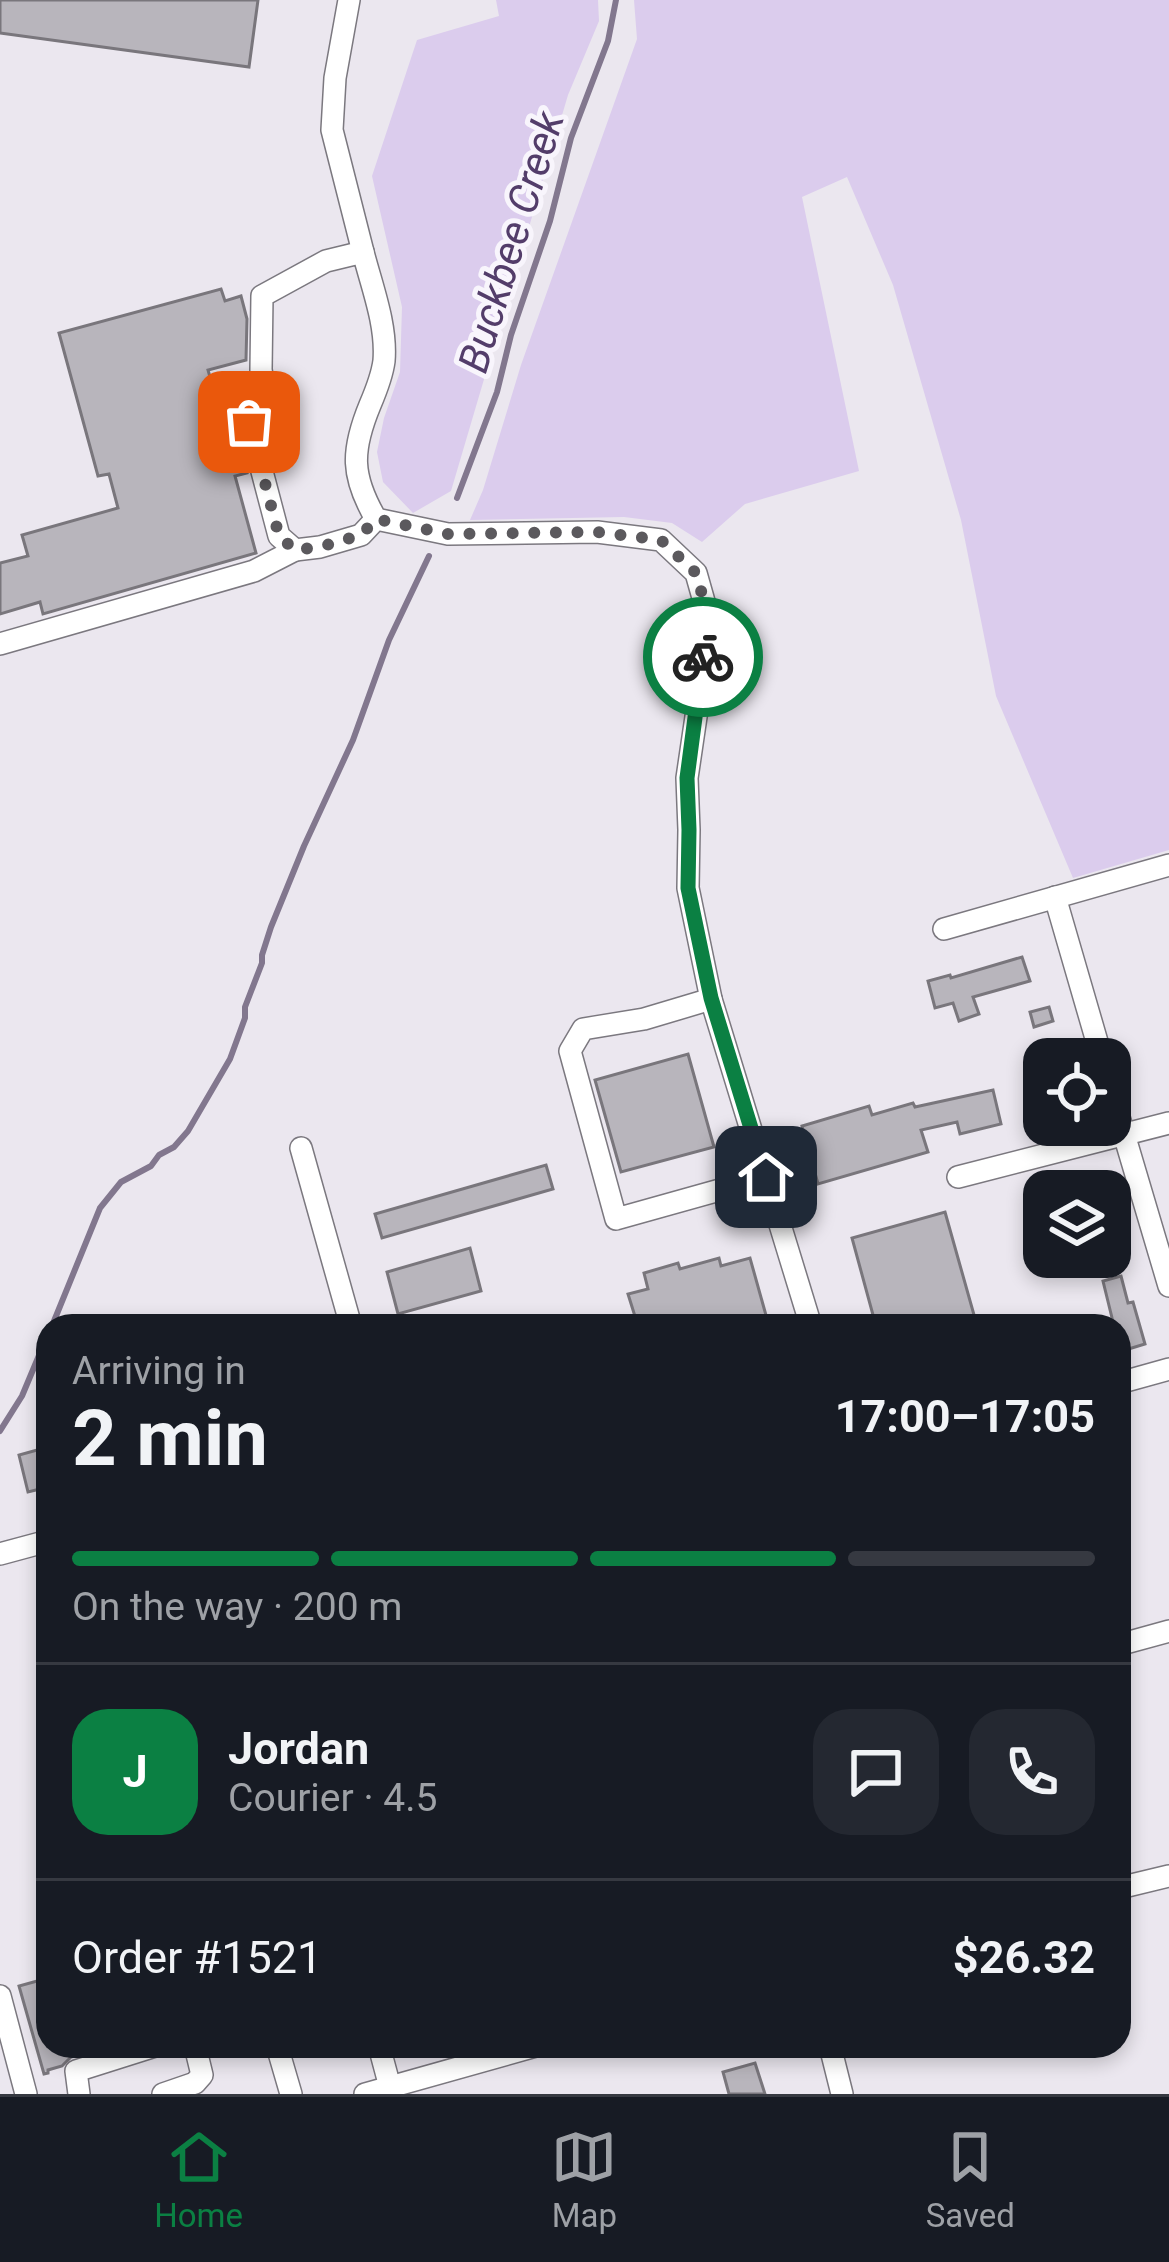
<!DOCTYPE html>
<meta charset="utf-8">
<style>
:root{--surface:#171b24;--page:#242831;--text:#f1f3f6;--muted:#9ea1a6;--line:#363941;--accent:#0b8043}
body{margin:0;font-family:Roboto,sans-serif;background:var(--page);color:var(--text);height:100vh;display:flex;flex-direction:column;font-size:45px;white-space:nowrap}
*{box-sizing:border-box;margin:0}
p{font-size:39px;color:var(--muted)}
.icon{flex:none;width:66px;height:66px;fill:none;stroke:currentColor;stroke-width:2;stroke-linecap:round;stroke-linejoin:round}
.map{position:relative;flex:1;overflow:hidden}
.details{position:absolute;left:36px;top:1314px;width:1095px;height:744px;display:flex;flex-direction:column;background:var(--surface);border-radius:36px;box-shadow:0 6px 18px #0003}
.details>*{flex:none}
.buttons{position:absolute;left:1023px;top:1038px;display:grid;gap:24px}
.buttons a{display:grid;place-items:center;width:108px;height:108px;border-radius:24px;background:var(--surface);box-shadow:0 6px 18px #0003;font-size:60px}
.pin{position:absolute;display:grid;place-items:center;width:102px;height:102px;color:#fff;margin:-51px;border-radius:24px;box-shadow:0 6px 18px #0006}
.courier{position:absolute;display:grid;place-items:center;width:120px;height:120px;margin:-60px;border:9px solid #0b8043;border-radius:50%;background:#fff;color:#222;box-shadow:0 3px 15px #0007}
.summary em{font-style:normal;font-weight:700}
.summary div{display:flex;flex-direction:column-reverse}
.summary{display:flex;align-items:center;justify-content:space-between;height:204px;padding:0 36px}
h1{font-size:78px;font-weight:700;line-height:90px}
.bar{display:grid;grid-template-columns:repeat(4,1fr);gap:18px 12px;align-content:center;height:144px;padding:0 36px}
.bar i{height:15px;border-radius:9px;background:var(--line)}
.bar .selected{background:var(--accent)}
.bar p{grid-column:span 4}
.line{display:flex;align-items:center;gap:30px;padding:0 36px;border-top:3px solid var(--line)}
.line div{flex:1}
.round{display:grid;place-items:center;flex:none;width:126px;height:126px;border-radius:36px;background:var(--page)}
.tabs{display:flex;justify-content:space-around;align-items:center;height:168px;border-top:3px solid var(--line);background:var(--surface);font-size:33px;color:var(--muted)}
.tabs a{display:grid;justify-items:center;gap:6px}
.tabs .selected{color:var(--accent)}
.map>svg:first-child{display:block}
.green{fill:#dbcced}
.lines{fill:none;stroke-linecap:round;stroke-linejoin:round}
.stream{stroke:#82778e;stroke-width:6}
.building{fill:#b8b5bc;stroke:#79767c;stroke-width:3}
.minor-casing{stroke:#7b787f;stroke-width:24}
.minor{stroke:#fff;stroke-width:21}
.done{stroke:#5b595d;stroke-width:12;stroke-dasharray:0 21.6}
.route{stroke:#0b8043;stroke-width:15}
.labels{text-anchor:middle;dominant-baseline:central;stroke-width:10;stroke-linejoin:round;paint-order:stroke}
.water-label{font-size:42px;font-style:italic;fill:#533d6a;stroke:#f8f5fc}
</style>
<div class="map">
<svg width="1169" height="2094" viewBox="0 0 1169 2094">
<rect width="100%" height="100%" fill="#ebe7ef"/>
<!-- green -->
<g class="green">
<path d="M496,0h102l1,21 -31,74 -117,396 -38,22 -30,-31 -6,-30 7,-34 16,-46 2,-65 -30,-131 45,-136 82,-24z"/>
<path d="M634,0h535v850l-96,28 -77,-182 -35,-176 -68,-235 -46,-108 -45,20 57,274 -114,33 -43,38 -30,-19 -48,-6 -154,3 13,-30 38,-125 116,-326z"/>
</g>
<g class="lines">
<!-- stream -->
<g class="stream">
<path d="M457,498l40,-106 14,-57 39,-114 21,-83 37,-97 8,-41"/>
<path d="M52,1326l48,-118 21,-26 30,-16 8,-11 15,-8 14,-16 42,-72 15,-41v-11l17,-44v-8l9,-28 33,-81 49,-106 36,-100 40,-84"/>
<path d="M0,1431l22,-35 26,-62"/>
</g>
</g>
<!-- building -->
<g class="building">
<path d="M0,0h258l-9,67 -249,-34z"/>
<path d="M221,289l4,12 16,-5 6,23 -1,41 -38,10 18,63 10,-3 11,43 -12,3 21,77 -213,61 -3,-12 -40,12v-51l28,-7 -6,-21 96,-27 -9,-34 -11,2 -39,-143z"/>
<path d="M1022,957l8,24 -57,16 6,17 -20,7 -6,-18 -18,5 -7,-27 22,-6 1,3z"/>
<path d="M1049,1007l4,14 -19,6 -4,-15z"/>
<path d="M688,1054l26,93 -93,25 -26,-92z"/>
<path d="M993,1090l8,34 -41,10 -3,-12 -36,8 7,22 -110,32 -16,-58 67,-20 3,9 41,-12 2,4z"/>
<path d="M546,1165l7,24 -171,49 -7,-24z"/>
<path d="M945,1212l31,110 -14,4h-86l-24,-88z"/>
<path d="M470,1248l11,43 -83,23 -11,-42z"/>
<path d="M719,1258l2,8 29,-8 19,68h-131l-10,-32 20,-5 -4,-16 34,-10 2,6z"/>
<path d="M1121,1276l7,27 5,-1 12,42 -23,7 -3,-25h-5l-11,-45z"/>
<path d="M48,1447v40l-20,5 -9,-37z"/>
<path d="M48,1978v68h57l-34,11 -9,9 -14,4v3l-4,1 -25,-88z"/>
<path d="M755,2063l10,31h-36l-6,-22z"/>
</g>
<g class="lines">
<defs>
<g id="minor">
<path d="M349,0l-14,78 -3,52 31,122"/>
<path d="M376,519l-15,16 -41,12 -25,3 -16,-14 -30,-114 17,-25 -5,-27 1,-74 64,-35 37,-9c9,35 24,73 21,109 -2,15 -8,30 -14,44 -19,46 -19,71 6,114l72,15 149,-2 64,8 35,33 9,32 -3,71 -15,102 2,52 -1,58 23,111 100,327"/>
<path d="M0,644l254,-73 41,-21"/>
<path d="M1055,897l47,162"/>
<path d="M944,929l225,-64"/>
<path d="M711,999l-67,20 -61,10 -13,22 46,168 150,-42"/>
<path d="M1110,1087l59,199"/>
<path d="M301,1148l50,178"/>
<path d="M958,1177l211,-54"/>
<path d="M1119,1383l50,-14"/>
<path d="M0,1554l48,-13"/>
<path d="M1122,1644l47,-13"/>
<path d="M1119,1888l50,-12"/>
<path d="M0,1996l26,98"/>
<path d="M277,2046l14,48"/>
<path d="M379,2046l11,41"/>
<path d="M830,2046l12,48"/>
<path d="M79,2094l-3,-23 79,-25"/>
<path d="M163,2094l32,-11 7,-8 -7,-29"/>
<path d="M365,2094l171,-48"/>
</g>
</defs>
<!-- minor casing -->
<use href="#minor" class="minor-casing"/>
<!-- minor -->
<use href="#minor" class="minor"/>
</g>
<g class="lines">
<!-- done -->
<path class="done" d="M249,422l30,114 16,14 25,-3 41,-12 15,-16 72,15 149,-2 64,8 35,33 9,32 -2,52"/>
<!-- route -->
<path class="route" d="M703,657l-16,121 2,52 -1,58 23,110 55,179"/>
</g>
<g class="labels">
<!-- water labels -->
<g class="water-label">
<text transform="translate(511 242) rotate(-73)">Buckbee Creek</text>
</g>
</g>
</svg>
<div class="buttons">
<a><svg class="icon" aria-label="locate" viewBox="0 0 24 24"><circle cx="12" cy="12" r="6"/><path d="M12 2v4M12 18v4M2 12h4M18 12h4"/></svg></a>
<a><svg class="icon" aria-label="layers" viewBox="0 0 24 24"><path d="M12 4l9 5-9 5-9-5zM3 14l9 5 9-5"/></svg></a>
</div>
<div class="pin" style="left:249px;top:422px;background:#ea580c"><svg class="icon" aria-label="bag" viewBox="0 0 24 24"><path d="M5 8h14l-1 12H6zM9 8a3 3 0 0 1 6 0"/></svg></div>
<div class="pin" style="left:766px;top:1177px;background:#1f2937"><svg class="icon" aria-label="home" viewBox="0 0 24 24"><path d="M3 11l9-7 9 7M6 9v11h12V9"/></svg></div>
<div class="courier" style="left:703px;top:657px"><svg class="icon" aria-label="bike" viewBox="0 0 24 24"><circle cx="6" cy="16" r="4"/><circle cx="18" cy="16" r="4"/><path d="M6 16l4-8h5l3 8M10 8l3 8H6M13 5h3"/></svg></div>
<section class="details">
<div class="summary"><div><h1>2 min</h1><p>Arriving in</p></div><em>17:00–17:05</em></div>
<div class="bar"><i class="selected"></i><i class="selected"></i><i class="selected"></i><i></i><p>On the way · 200 m</p></div>
<div class="line" style="height:216px"><b class="round" style="background:var(--accent);color:#fff">J</b><div><b>Jordan</b><p>Courier · 4.5</p></div><a class="round"><svg class="icon" aria-label="chat" viewBox="0 0 24 24"><path d="M4 5h16v11H9l-5 4z"/></svg></a><a class="round"><svg class="icon" aria-label="phone" viewBox="0 0 24 24"><path d="M5 4h4l2 5-3 2q2 4 5 5l2-3 5 2v4C11 20 4 13 5 4z"/></svg></a></div>
<div class="line" style="height:156px"><div>Order #1521</div><b>$26.32</b></div>
</section>
</div>
<nav class="tabs">
<a class="selected"><svg class="icon" aria-label="home" viewBox="0 0 24 24"><path d="M3 11l9-7 9 7M6 9v11h12V9"/></svg>Home</a>
<a><svg class="icon" aria-label="map" viewBox="0 0 24 24"><path d="M3 6l6-2 6 2 6-2v14l-6 2-6-2-6 2zM9 4v14M15 6v14"/></svg>Map</a>
<a><svg class="icon" aria-label="saved" viewBox="0 0 24 24"><path d="M7 4h10v16l-5-4-5 4z"/></svg>Saved</a>
</nav>
